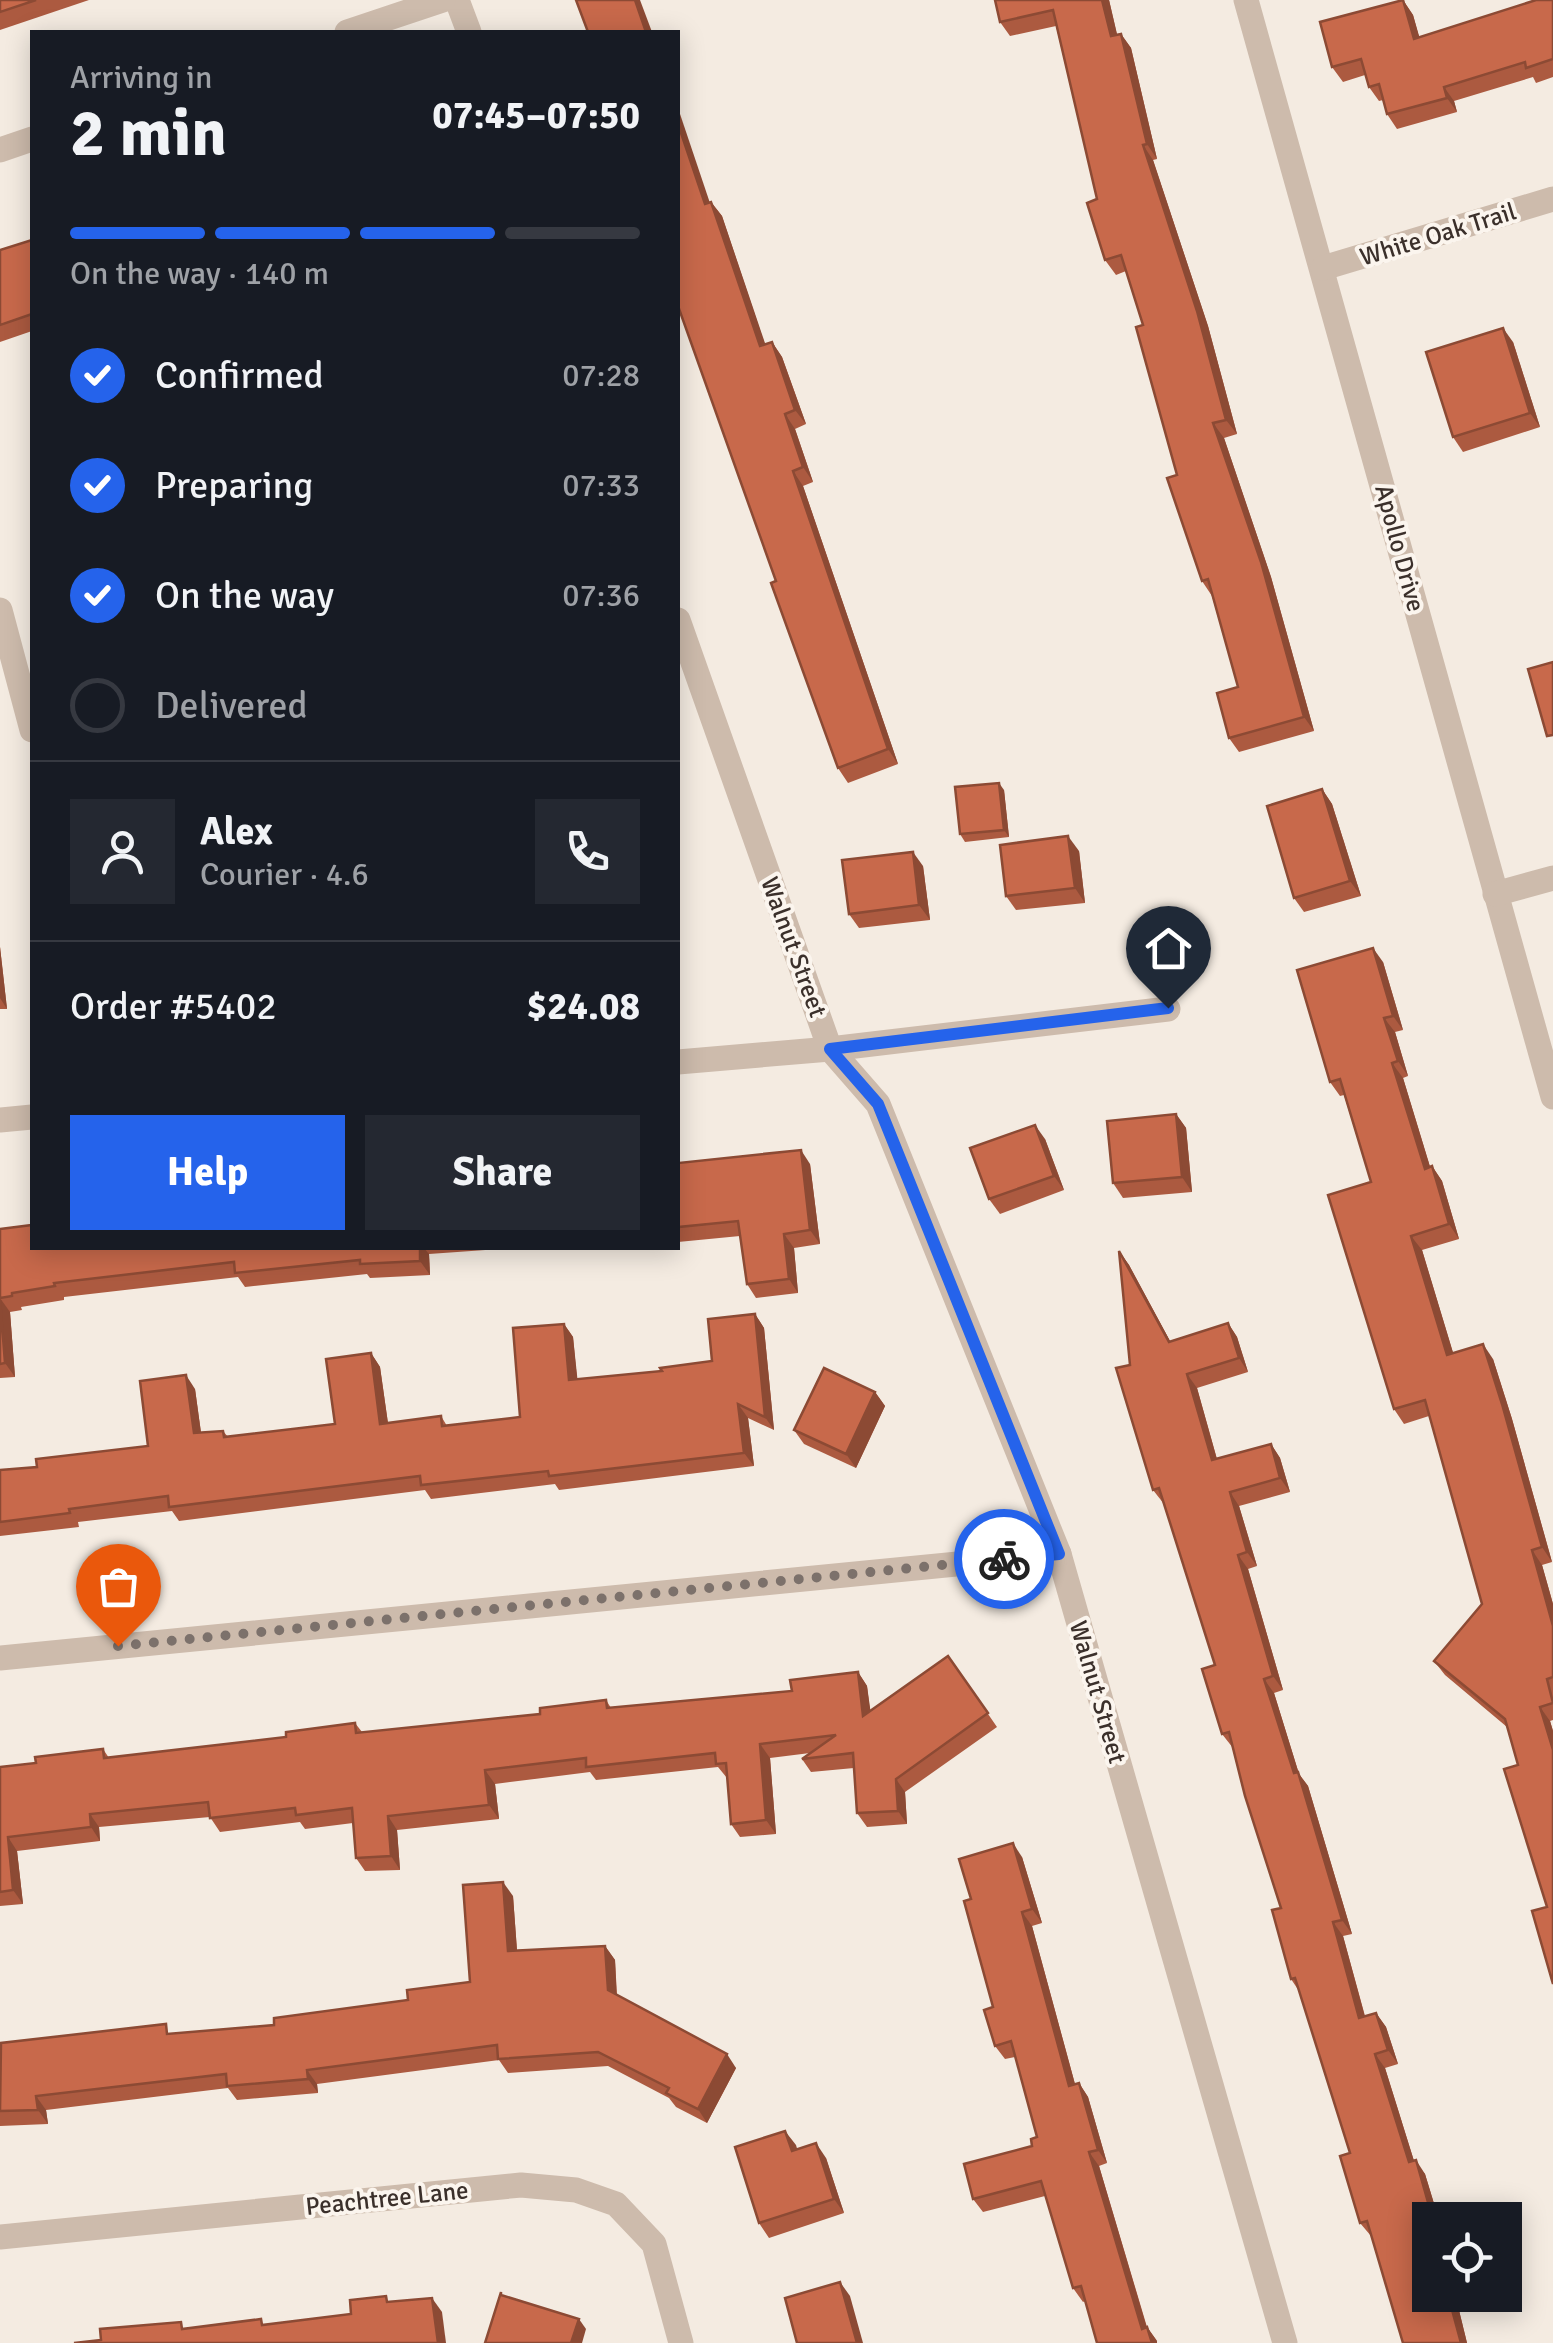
<!DOCTYPE html>
<meta charset="utf-8">
<style>
:root{--surface:#171b24;--page:#242831;--text:#f1f3f6;--muted:#9ea1a6;--line:#363941;--accent:#2563eb}
body{margin:0;font-family:Signika,sans-serif;background:var(--page);color:var(--text);height:100vh;display:flex;flex-direction:column;font-size:38px;white-space:nowrap}
*{box-sizing:border-box;margin:0}
p{font-size:32px;color:var(--muted)}
.icon{flex:none;width:55px;height:55px;fill:none;stroke:currentColor;stroke-width:2;stroke-linecap:round;stroke-linejoin:round}
.map{position:relative;flex:1;overflow:hidden}
.side{position:absolute;left:30px;top:30px;width:650px;height:1220px;display:flex;flex-direction:column;background:var(--surface);border-radius:0px;box-shadow:0 5px 25px #0003}
.side>*{flex:none}
.tools{position:absolute;left:1412px;top:2202px;display:grid;gap:20px}
.tools a{display:grid;place-items:center;width:110px;height:110px;border-radius:0px;background:var(--surface);box-shadow:0 5px 25px #0003;font-size:50px}
.pin{position:absolute;display:grid;place-items:center;width:85px;height:85px;color:#fff;margin:-102px -42px;border-radius:50% 50% 50% 0;rotate:-45deg;box-shadow:0 0 10px #0007}
.pin .icon{rotate:45deg}
.courier{position:absolute;display:grid;place-items:center;width:100px;height:100px;margin:-50px;border:8px solid #2563eb;border-radius:50%;background:#fff;color:#222;box-shadow:0 2px 12px #0007}
.summary em{font-style:normal;font-weight:800}
.summary div{display:flex;flex-direction:column-reverse}
.summary{display:flex;align-items:center;justify-content:space-between;height:170px;padding:0 40px}
h1{font-size:65px;font-weight:800;line-height:75px}
.bar{display:grid;grid-template-columns:repeat(4,1fr);gap:15px 10px;align-content:center;height:120px;padding:0 40px}
.bar i{height:12px;border-radius:8px;background:var(--line)}
.bar .active{background:var(--accent)}
.bar p{grid-column:span 4}
.line{display:flex;align-items:center;gap:25px;padding:0 40px;border-top:2px solid var(--line)}
.line div{flex:1}
.round{display:grid;place-items:center;flex:none;width:105px;height:105px;border-radius:0px;background:var(--page)}
ol{padding:0 40px;list-style:none}
li{display:flex;align-items:center;gap:30px;height:110px}
li p{margin-inline-start:auto}
li .icon{padding:10px;border-radius:50%;background:var(--accent);color:#fff;stroke-width:4}
li:last-child{color:var(--muted)}
li i{width:55px;height:55px;border:5px solid var(--line);border-radius:50%}
.cta{display:flex;gap:20px;margin-top:auto;padding:20px 40px}
.cta a{flex:1;height:115px;border-radius:0px;background:var(--accent);color:#fff;font-size:40px;font-weight:800;line-height:115px;text-align:center}
.cta a+a{background:var(--page);color:var(--text)}
.map>svg:first-child{display:block}
.lines{fill:none;stroke-linecap:round;stroke-linejoin:round}
.minor{stroke:#cdbbac;stroke-width:25}
.wall{fill:#ac5a40}
.shaded-wall{fill:#8c4a34}
.building{fill:#c8694b;stroke:#8c4a34;stroke-width:2.5}
.done{stroke:#7c716b;stroke-width:10;stroke-dasharray:0 18}
.route{stroke:#2563eb;stroke-width:12}
.labels{text-anchor:middle;dominant-baseline:central;stroke-width:8;stroke-linejoin:round;paint-order:stroke}
.street-label{font-size:25px;fill:#3b302b;stroke:#fbf5ee}
</style>
<div class="map">
<svg width="1553" height="2343" viewBox="0 0 1553 2343">
<rect width="100%" height="100%" fill="#f4ebe1"/>
<g class="lines">
<!-- minor -->
<g class="minor">
<path d="M457,0l12,32"/>
<path d="M1246,0l307,1097"/>
<path d="M347,32l96,-32"/>
<path d="M0,150l32,-11"/>
<path d="M1323,268l230,-69"/>
<path d="M0,610l32,120"/>
<path d="M678,620l152,429 48,55 181,450 226,789"/>
<path d="M1495,894l58,-16"/>
<path d="M678,1062l152,-13 338,-40"/>
<path d="M0,1120l32,-3"/>
<path d="M0,1658l1059,-104"/>
<path d="M0,2237l521,-52 55,5 40,14 38,40 27,99"/>
</g>
</g>
<!-- wall -->
<g class="wall">
<path d="M0,0h89l-89,30z"/>
<path d="M995,0h114l8,35 4,-1 10,14 26,111 -4,1 55,166 29,108 -13,4 47,139 43,154 -75,21 -10,-14 9,-51 -26,-91 -10,-15 -59,-256 -17,-54 -10,4 -11,-15 -8,-61 -41,-173 -46,10 -10,-14z"/>
<path d="M1403,0l10,15 6,22 134,-37v77l-17,6 -3,-6 -79,24 3,11 -60,17 -10,-15 -4,-14 -4,1 -10,-14 -4,-12 -22,7 -11,-15z"/>
<path d="M710,202h1l11,14 43,129 7,-3 10,15 24,67 -11,5 18,53 -10,4 95,278 -50,19 -10,-15 -62,-187z"/>
<path d="M32,240v91l-32,11v-92z"/>
<path d="M1513,342l27,85 -77,25 -10,-15z"/>
<path d="M1322,789l10,15 29,92 -57,16 -10,-14z"/>
<path d="M1004,790l5,47 -44,5 -5,-8z"/>
<path d="M1079,851l6,52 -69,7 -10,-14z"/>
<path d="M923,866l7,54 -71,8 -10,-14z"/>
<path d="M0,947l7,62h-7z"/>
<path d="M1383,962l20,68 -8,2 13,44 -5,2 27,89 2,-1 10,15 17,58 -37,11 31,103 40,6 19,60 40,143 -10,3 11,39v116l-3,1 3,10v253l-6,-77 -29,-142 -11,-38 -62,-52 -11,-14 48,-57 -53,-188 -25,8 -10,-15 -23,-227 -27,-87 -4,1 -10,-14z"/>
<path d="M1176,1114l10,14 6,64 -69,6 -10,-15z"/>
<path d="M1045,1139l19,51 -64,24 -11,-15z"/>
<path d="M678,1163l132,1 10,80 -26,4 4,45 -42,5 -9,-14 -7,-48 -62,6z"/>
<path d="M0,1229l32,19h482l-85,6 1,21 -60,3 -3,-4 -122,13 -7,-10 -174,20v3l-43,7 1,3 -12,2 5,65 -15,1z"/>
<path d="M1119,1251l10,14 41,76 58,-18 9,14 11,35 -51,16 20,71 54,-15 9,14 10,34 -51,14 18,60 -9,3 35,121 -9,3 25,81 9,12 44,148 -9,2 22,80 11,-3 10,14 12,37 -13,4 29,93 11,13 14,46h-9v75h30l1,1 -5,2 11,45h-64l-32,-107 -11,-13 -20,-67 10,-3 -51,-162 -8,-12 -19,-69 9,-2 -36,-112 -12,-48 -11,-14 -20,-65 13,-4 -51,-161 -11,-14 -37,-122 14,-3z"/>
<path d="M755,1314l9,14 10,102 -26,-12 6,48 -195,24 -4,-6 -124,15 -6,-9 -246,31 -7,-10 -94,11 1,5 -79,9v-66l37,-3 111,-21 47,-57 6,44 22,-2 5,6 107,-13 36,-71 9,14 8,56 53,-7 6,10 73,-9 44,-93 9,13 4,42 85,-8 50,-10z"/>
<path d="M875,1392l10,14 -29,62 -52,-24 -10,-14z"/>
<path d="M948,1656l49,71 -92,65 2,32 -40,3 -10,-14 -3,-45 -43,4 -9,-13 8,-6 -40,5 6,76 -36,3 -9,-13 -4,-46 -9,-11 -122,13 -6,-8 -95,12 4,35 -102,11 3,40 -35,1 -9,-13 -3,-35 -48,6 -5,-7 -80,10 -10,-15 -111,10 1,14 -83,10 6,53 -23,2v-139l36,-4 67,-14 6,9 177,-21 69,-14 7,9 178,-18 66,-14 5,8 181,-17 66,-19 9,14 3,25z"/>
<path d="M1022,1857l20,66 -10,3 43,158 4,-1 9,14 19,66 -8,3 48,161 10,14 -72,-40 -2,1 -10,-14 -28,-92 -62,16 -10,-13 59,-53 5,-9 -22,-80 -10,2 -10,-13 -2,-39 -22,-108z"/>
<path d="M513,1896l4,54 88,-4 10,14 2,35 119,73 -29,55 -31,-16 -7,-9 -61,-32 -100,7 -9,-13 -182,24 1,9 -81,7 -9,-12 -182,22 2,14 -48,2v-74l274,-27 134,-25 62,-18z"/>
<path d="M785,2131l12,18 29,9 18,55 -75,25 -10,-15z"/>
</g>
<!-- shaded-wall -->
<g class="shaded-wall">
<path d="M635,0h5l12,32h-6z"/>
<path d="M1102,0h7l12,51 -10,-15z"/>
<path d="M1403,0l10,15 11,38 -10,-14z"/>
<path d="M1121,34l10,14 26,111 -10,-15z"/>
<path d="M1444,87l10,14 3,11 -10,-14z"/>
<path d="M678,108l37,110 -10,-14 -27,-80z"/>
<path d="M1143,145l10,15 55,166 29,108 -11,-14z"/>
<path d="M711,202l11,14 49,145 -11,-15z"/>
<path d="M1503,328l10,14 27,85 -10,-14z"/>
<path d="M772,342l10,15 24,67 -11,-14z"/>
<path d="M785,414l10,15 18,53 -10,-15z"/>
<path d="M1213,423l11,15 47,139 43,154 -10,-14z"/>
<path d="M793,471l10,15 95,278 -10,-15z"/>
<path d="M999,783l5,7 5,47 -5,-7z"/>
<path d="M1322,789l10,15 29,92 -11,-15z"/>
<path d="M1068,836l11,15 6,52 -10,-15z"/>
<path d="M913,852l10,14 7,54 -11,-15z"/>
<path d="M0,947l7,62 -7,-11z"/>
<path d="M1373,948l10,14 20,68 -10,-14z"/>
<path d="M1384,1018l11,14 13,44 -10,-15z"/>
<path d="M1392,1063l11,15 32,105 -10,-14z"/>
<path d="M1176,1114l10,14 6,64 -10,-15z"/>
<path d="M1035,1125l10,14 19,51 -10,-14z"/>
<path d="M801,1150l9,14 10,80 -10,-14z"/>
<path d="M1432,1166l10,15 17,58 -10,-15z"/>
<path d="M784,1234l10,14 4,45 -9,-14z"/>
<path d="M1411,1236l11,14 36,119 -11,-14z"/>
<path d="M420,1248h4l5,6 1,21 -10,-14z"/>
<path d="M1119,1251l10,14 49,91 -9,-14z"/>
<path d="M0,1298l10,14 5,65 -10,-14z"/>
<path d="M755,1314l9,14 10,102 -9,-13z"/>
<path d="M1228,1323l9,14 11,35 -9,-14z"/>
<path d="M564,1324l9,13 6,57 -10,-14z"/>
<path d="M1483,1344l10,15 19,60 40,143 -10,-15z"/>
<path d="M371,1353l9,14 10,71 -10,-14z"/>
<path d="M1187,1374l10,14 24,86 -9,-14z"/>
<path d="M186,1375l9,14 8,58 -9,-14z"/>
<path d="M875,1392l10,14 -29,62 -10,-14z"/>
<path d="M738,1404l10,14 6,48 -10,-13z"/>
<path d="M1271,1444l9,14 10,34 -10,-14z"/>
<path d="M1230,1492l9,14 18,60 -10,-14z"/>
<path d="M1532,1550l10,15 11,39v22z"/>
<path d="M1238,1555l10,14 35,121 -10,-14z"/>
<path d="M858,1672l9,14 6,43 -10,-13z"/>
<path d="M1264,1679l10,14 25,81 9,12 44,148 -10,-14z"/>
<path d="M1540,1707l10,14 3,10v19z"/>
<path d="M760,1744l10,14 6,76 -10,-14z"/>
<path d="M485,1770l10,14 4,35 -10,-14z"/>
<path d="M896,1779l9,13 2,32 -9,-13z"/>
<path d="M90,1814l9,13 1,14 -9,-14z"/>
<path d="M388,1816l9,14 3,40 -9,-14z"/>
<path d="M8,1837l9,14 6,53 -10,-14z"/>
<path d="M1013,1843l9,14 20,66 -10,-14z"/>
<path d="M503,1882l10,14 5,69 -10,-14z"/>
<path d="M1022,1912l10,14 47,173 -10,-13z"/>
<path d="M1333,1922l10,14 26,96 -10,-14z"/>
<path d="M605,1946l10,14 2,44 -9,-14z"/>
<path d="M1376,2013l10,14 12,37 -10,-14z"/>
<path d="M727,2054l9,14 -29,55 -9,-14z"/>
<path d="M1375,2054l10,14 34,109 -10,-15z"/>
<path d="M307,2070l10,14 1,9 -10,-14z"/>
<path d="M1079,2083l9,14 19,66 -9,-13z"/>
<path d="M36,2096l10,14 2,14 -10,-14z"/>
<path d="M785,2131l11,14 6,21 -10,-15z"/>
<path d="M816,2143l10,15 18,55 -10,-14z"/>
<path d="M1089,2152l10,14 52,176 -9,-13z"/>
<path d="M1416,2160l9,14 14,46h-6z"/>
<path d="M840,2282l10,14 13,47h-6z"/>
<path d="M1448,2295h5l3,3 11,45h-6z"/>
<path d="M432,2298l10,14 4,31h-8z"/>
<path d="M579,2319l7,10 -4,14h-11z"/>
<path d="M1147,2327l10,14v2h-5z"/>
</g>
<!-- building -->
<g class="building">
<path d="M0,0h36l-36,12z"/>
<path d="M576,0h59l11,32h-58z"/>
<path d="M995,0h107l9,36 10,-2 26,110 -4,1 54,166 29,109 -13,3 48,139 43,155 -75,21 -12,-45 21,-6 -30,-108 -6,2 -35,-103 10,-3 -41,-148 7,-2 -22,-70 -16,5 -18,-57 10,-4 -44,-189 -53,12z"/>
<path d="M1403,0l11,39 122,-39h17v59l-27,9 -1,-6 -81,25 3,11 -60,16 -8,-30 -10,3 -8,-28 -29,8 -12,-45z"/>
<path d="M678,124l27,80 6,-2 49,144 12,-4 23,68 -10,4 18,53 -10,4 95,278 -50,19 -67,-185 5,-2 -98,-275z"/>
<path d="M32,240v74l-32,11v-75z"/>
<path d="M1503,328l27,85 -77,24 -27,-85z"/>
<path d="M1553,662v73l-6,1 -19,-67z"/>
<path d="M999,783l5,47 -44,4 -5,-47z"/>
<path d="M1322,789l28,92 -56,17 -27,-92z"/>
<path d="M1068,836l7,52 -69,8 -6,-51z"/>
<path d="M913,852l6,53 -70,9 -7,-54z"/>
<path d="M1373,948l20,68 -9,2 14,43 -6,2 33,106 7,-3 17,58 -38,12 36,119 36,-11 19,60 40,143 -10,3 21,76v51l-6,2 6,24 -13,4 13,43v234l-21,-73 15,-4 -43,-138 14,-4 -13,-46 -71,-58 48,-57 -57,-204 -31,9 -66,-214 43,-13 -31,-103 -10,3 -33,-112z"/>
<path d="M1176,1114l6,63 -69,6 -6,-62z"/>
<path d="M1035,1125l19,51 -65,23 -19,-51z"/>
<path d="M801,1150l9,80 -26,4 5,45 -42,5 -9,-63 -60,6v-64z"/>
<path d="M32,1225v23h388v13l-60,3v-4l-125,13 -1,-11 -180,21 1,3 -43,7v3l-12,2v-69z"/>
<path d="M1119,1251l50,91 59,-19 11,35 -52,16 25,86 59,-16 9,34 -50,14 17,60 -9,3 35,121 -9,3 30,94 4,-1 44,148 -9,2 26,96 17,-5 12,37 -13,4 34,108 7,-2 17,60h-3v75h18l13,48h-58l-36,-122 -7,2 -20,-67 10,-3 -55,-175 -4,1 -19,-69 9,-2 -36,-112 -16,-64 -7,2 -20,-65 13,-4 -56,-177 -6,2 -37,-122 14,-3z"/>
<path d="M0,1300l5,63 -5,1z"/>
<path d="M755,1314l10,103 -27,-13 6,49 -195,23 -1,-5 -127,14 -1,-9 -251,31 -1,-11 -99,13 1,4 -70,9v-52l37,-3 -1,-8 112,-13 -8,-65 46,-6 8,58 29,-2 1,6 111,-13 -9,-65 45,-6 9,71 61,-8 1,10 78,-9 -7,-89 51,-4 5,56 93,-9 -2,-3 52,-7 -4,-42z"/>
<path d="M824,1368l51,24 -29,62 -52,-24z"/>
<path d="M948,1656l40,57 -92,66 2,32 -41,2 -4,-60 -51,6 34,-24 -76,9 6,76 -35,4 -5,-61 -10,1 -1,-11 -129,14v-9l-101,12 4,35 -101,11 3,40 -35,2 -4,-50 -56,7 -1,-7 -85,10 -2,-16 -118,12 1,13 -83,10 5,53 -13,2v-125l36,-4 -1,-6 68,-8 1,9 182,-21v-5l69,-9 1,10 184,-19v-6l66,-8 1,8 185,-17 -2,-11 68,-8 5,44z"/>
<path d="M1013,1843l19,66 -10,3 47,174 10,-3 19,67 -9,2 53,177 5,-2 5,16h-55l-16,-57 -8,2 -32,-107 -68,18 -9,-35 68,-18 -1,-7 6,-2 -26,-96 -16,5 -11,-36 9,-3 -29,-106 7,-2 -12,-40z"/>
<path d="M503,1882l5,69 97,-5 3,44 119,64 -29,55 -32,-16 3,-5 -71,-36 -100,7 -1,-14 -190,25 1,9 -81,7 -1,-12 -190,22 2,14 -38,1 1,-68 165,-19 1,10 107,-9v-7l134,-18 -1,-10 63,-8 -7,-97z"/>
<path d="M785,2131l7,20 24,-8 18,56 -75,24 -24,-76z"/>
<path d="M840,2282l17,61h-60l-12,-45z"/>
<path d="M501,2292v3l78,24 -8,24h-86z"/>
<path d="M386,2296l1,6 45,-4 6,45h-364l27,-3 -1,-11 81,-7 1,7 79,-10 1,6 89,-11 -1,-14z"/>
</g>
<g class="lines">
<!-- done -->
<path class="done" d="M118,1646l886,-87"/>
<!-- route -->
<path class="route" d="M1004,1559l55,-5 -181,-450 -48,-55 338,-41"/>
</g>
<g class="labels">
<!-- street labels -->
<g class="street-label">
<text transform="translate(1438 234) rotate(-17)">White Oak Trail</text>
<text transform="translate(1400 548) rotate(75)">Apollo Drive</text>
<text transform="translate(794 947) rotate(70)">Walnut Street</text>
<text transform="translate(1098 1692) rotate(74)">Walnut Street</text>
<text transform="translate(387 2198) rotate(-6)">Peachtree Lane</text>
</g>
</g>
</svg>
<div class="tools">
<a><svg class="icon" aria-label="locate" viewBox="0 0 24 24"><circle cx="12" cy="12" r="6"/><path d="M12 2v4M12 18v4M2 12h4M18 12h4"/></svg></a>
</div>
<div class="pin" style="left:118px;top:1646px;background:#ea580c"><svg class="icon" aria-label="bag" viewBox="0 0 24 24"><path d="M5 8h14l-1 12H6zM9 8a3 3 0 0 1 6 0"/></svg></div>
<div class="pin" style="left:1168px;top:1008px;background:#1f2937"><svg class="icon" aria-label="home" viewBox="0 0 24 24"><path d="M3 11l9-7 9 7M6 9v11h12V9"/></svg></div>
<div class="courier" style="left:1004px;top:1559px"><svg class="icon" aria-label="bike" viewBox="0 0 24 24"><circle cx="6" cy="16" r="4"/><circle cx="18" cy="16" r="4"/><path d="M6 16l4-8h5l3 8M10 8l3 8H6M13 5h3"/></svg></div>
<section class="side">
<div class="summary"><div><h1>2 min</h1><p>Arriving in</p></div><em>07:45–07:50</em></div>
<div class="bar"><i class="active"></i><i class="active"></i><i class="active"></i><i></i><p>On the way · 140 m</p></div>
<ol>
<li><svg class="icon" aria-label="check" viewBox="0 0 24 24"><path d="M5 12l5 5 9-10"/></svg>Confirmed<p>07:28</p></li>
<li><svg class="icon" aria-label="check" viewBox="0 0 24 24"><path d="M5 12l5 5 9-10"/></svg>Preparing<p>07:33</p></li>
<li><svg class="icon" aria-label="check" viewBox="0 0 24 24"><path d="M5 12l5 5 9-10"/></svg>On the way<p>07:36</p></li>
<li><i></i>Delivered</li>
</ol>
<div class="line" style="height:180px"><a class="round"><svg class="icon" aria-label="person" viewBox="0 0 24 24"><circle cx="12" cy="8" r="4"/><path d="M4 21q1-7 8-7t8 7"/></svg></a><div><b>Alex</b><p>Courier · 4.6</p></div><a class="round"><svg class="icon" aria-label="phone" viewBox="0 0 24 24"><path d="M5 4h4l2 5-3 2q2 4 5 5l2-3 5 2v4C11 20 4 13 5 4z"/></svg></a></div>
<div class="line" style="height:130px"><div>Order #5402</div><b>$24.08</b></div>
<div class="cta"><a>Help</a><a>Share</a></div>
</section>
</div>
